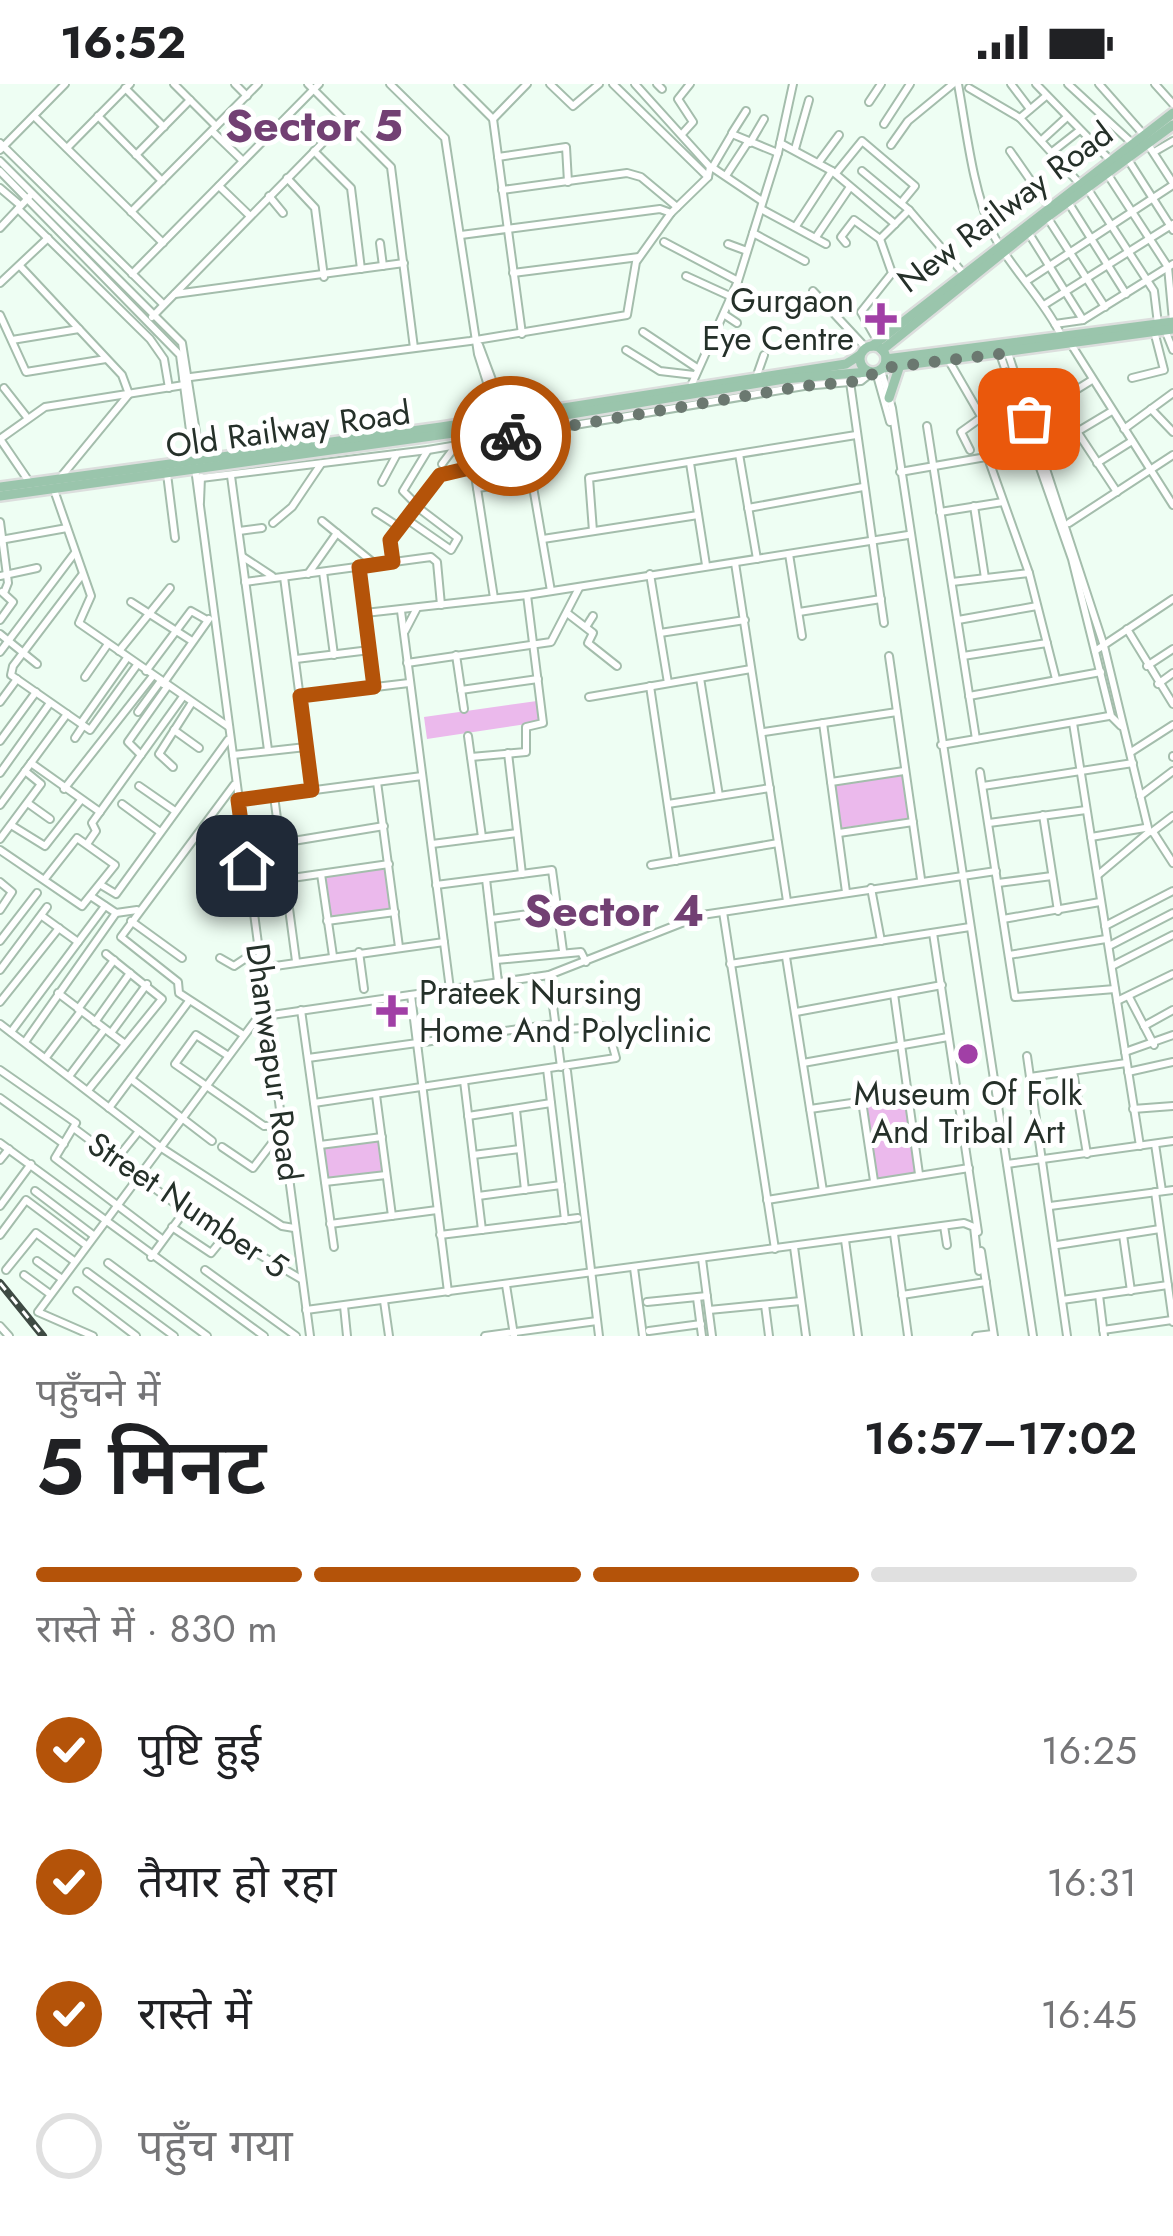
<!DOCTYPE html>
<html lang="hi">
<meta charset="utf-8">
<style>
:root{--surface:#fff;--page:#f2f2f2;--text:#202124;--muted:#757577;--line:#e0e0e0;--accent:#b45309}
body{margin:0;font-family:Jost,"Noto Sans Devanagari",sans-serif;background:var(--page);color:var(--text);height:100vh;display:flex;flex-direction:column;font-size:45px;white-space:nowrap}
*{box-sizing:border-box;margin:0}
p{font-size:39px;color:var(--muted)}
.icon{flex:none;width:66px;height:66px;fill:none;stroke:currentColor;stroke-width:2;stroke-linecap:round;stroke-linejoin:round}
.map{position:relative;height:1252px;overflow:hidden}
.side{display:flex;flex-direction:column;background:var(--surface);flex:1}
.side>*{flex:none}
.pin{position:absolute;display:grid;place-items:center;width:102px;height:102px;color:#fff;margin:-51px;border-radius:24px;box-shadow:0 6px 18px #0006}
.courier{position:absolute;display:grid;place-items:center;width:120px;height:120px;margin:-60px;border:9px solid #b45309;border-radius:50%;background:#fff;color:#222;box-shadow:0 3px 15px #0007}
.summary em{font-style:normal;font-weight:600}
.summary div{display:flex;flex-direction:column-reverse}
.summary{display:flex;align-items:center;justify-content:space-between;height:204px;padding:0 36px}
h1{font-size:78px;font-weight:600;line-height:90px}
.bar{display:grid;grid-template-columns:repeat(4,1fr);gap:18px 12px;align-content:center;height:144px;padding:0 36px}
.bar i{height:15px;border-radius:9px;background:var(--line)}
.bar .selected{background:var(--accent)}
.bar p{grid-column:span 4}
ol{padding:0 36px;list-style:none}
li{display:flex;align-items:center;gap:36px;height:132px}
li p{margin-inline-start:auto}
li .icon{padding:12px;border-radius:50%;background:var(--accent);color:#fff;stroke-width:4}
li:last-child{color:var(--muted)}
li i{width:66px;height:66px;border:6px solid var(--line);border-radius:50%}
.status{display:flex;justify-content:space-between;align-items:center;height:84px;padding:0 60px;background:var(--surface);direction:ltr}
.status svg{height:33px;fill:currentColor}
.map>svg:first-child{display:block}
.green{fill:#ebb9ec}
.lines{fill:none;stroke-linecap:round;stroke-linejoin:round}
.minor-casing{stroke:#a4bdac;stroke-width:10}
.major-casing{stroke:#dcdedd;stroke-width:14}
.minor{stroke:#fff;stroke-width:6}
.major{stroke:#9ac5ac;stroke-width:9}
.rail-casing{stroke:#3e4a43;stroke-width:8}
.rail{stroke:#fff;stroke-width:3;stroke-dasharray:9;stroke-linecap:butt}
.done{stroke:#6b7870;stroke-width:12;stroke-dasharray:0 21.6}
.route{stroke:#b45309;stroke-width:15}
.poi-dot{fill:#a13fa6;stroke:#fff;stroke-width:4.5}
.labels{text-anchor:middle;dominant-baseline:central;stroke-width:10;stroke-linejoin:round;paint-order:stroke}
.street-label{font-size:33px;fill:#253029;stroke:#fff}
.poi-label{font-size:33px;fill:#253029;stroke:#fff;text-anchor:end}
.district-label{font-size:45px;font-weight:bold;fill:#724073;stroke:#fff}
</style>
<div class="status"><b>16:52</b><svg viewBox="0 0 49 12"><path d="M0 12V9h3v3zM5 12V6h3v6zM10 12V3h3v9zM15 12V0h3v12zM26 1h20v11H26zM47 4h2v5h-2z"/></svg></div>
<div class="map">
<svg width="1173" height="1252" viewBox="0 0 1173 1252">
<rect width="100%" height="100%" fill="#eefef3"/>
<!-- green -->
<g class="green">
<path d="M537,617l3,21 -113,17 -3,-22z"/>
<path d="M903,690l6,44 -68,10 -6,-44z"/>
<path d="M385,785l5,41 -59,8 -5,-41z"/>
<path d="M905,1017l11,73 -38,6 -11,-73z"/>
<path d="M379,1055l4,32 -56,8 -4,-32z"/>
</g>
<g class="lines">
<defs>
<g id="minor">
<path d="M174,0l42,42"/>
<path d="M235,0l12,12"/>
<path d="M308,0l83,83 23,181"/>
<path d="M390,0l55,54 33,216 20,63"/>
<path d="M458,0l35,35 29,215"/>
<path d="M550,0l23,22 26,-22"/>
<path d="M613,0l95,93"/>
<path d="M657,0l5,5"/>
<path d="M958,0c9,49 14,102 34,148 15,32 51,66 69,103"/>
<path d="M1011,0l19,25"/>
<path d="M1036,0l74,76"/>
<path d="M1068,0l65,60"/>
<path d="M1099,0l45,51"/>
<path d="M1155,0l18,20"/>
<path d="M125,4l39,39"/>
<path d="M969,4l51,30 59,65"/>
<path d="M869,18l12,-18"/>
<path d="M34,32l129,127"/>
<path d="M98,32l64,65"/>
<path d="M1020,34l26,-22"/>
<path d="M493,35l34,-35"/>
<path d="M884,40l26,-40"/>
<path d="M212,47l31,30"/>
<path d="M683,49l10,-11 -15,-23 12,-15"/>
<path d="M732,49l14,-22"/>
<path d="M1043,55l24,-22"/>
<path d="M0,59l162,160"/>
<path d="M750,59l14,-24"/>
<path d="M780,59l52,28 63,53"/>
<path d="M1147,59l26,40"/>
<path d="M891,61l17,-24 45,-37"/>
<path d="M67,64l63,-64"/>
<path d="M795,65l14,-49"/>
<path d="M0,66l65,-66"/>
<path d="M314,67l37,37 10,81"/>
<path d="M1010,67l39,56"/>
<path d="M1052,68l28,-22"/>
<path d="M1154,68l19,-11"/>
<path d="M136,71l54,-55"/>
<path d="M498,73l68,-10 2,35"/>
<path d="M1127,74l46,72"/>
<path d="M0,77l182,182 18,115"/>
<path d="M819,78l20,-27"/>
<path d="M712,84l20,-34 46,19"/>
<path d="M713,84l49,33"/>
<path d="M0,87l180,184 130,981"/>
<path d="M862,87l47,39 53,62"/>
<path d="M836,89l26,-32 53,45 -14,17"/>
<path d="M727,90l21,-32"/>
<path d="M1108,91l60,92 5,54"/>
<path d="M287,94l28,30 9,69"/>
<path d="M219,102l31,30"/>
<path d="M0,104l20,17"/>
<path d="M1087,104l67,103 4,33"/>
<path d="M502,106l125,-17 14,4 36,30"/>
<path d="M269,112l14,17"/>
<path d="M1068,118l58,92"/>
<path d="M18,125l132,130 14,20 5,29"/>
<path d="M761,125l65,35"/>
<path d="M131,128l127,-128"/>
<path d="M1047,133l58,90"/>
<path d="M796,142l36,-55"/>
<path d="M0,144l30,-32"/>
<path d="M1028,148l55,88"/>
<path d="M753,149l52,28"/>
<path d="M461,151l199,-26 11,4"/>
<path d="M816,153l34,-50"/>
<path d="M664,158l74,39"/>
<path d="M380,159l3,23"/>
<path d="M846,159l-5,-6 13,-17 26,19 29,-29"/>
<path d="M728,160l19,7"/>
<path d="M20,182l102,109 7,19"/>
<path d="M513,189l126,-16"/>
<path d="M132,190l187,-190"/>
<path d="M686,192l46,21"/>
<path d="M1028,196l145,-95"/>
<path d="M0,199l48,-45"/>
<path d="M813,207l53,57"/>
<path d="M175,210l229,-31"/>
<path d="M1044,221l129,-81"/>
<path d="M0,231l26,57 80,-13"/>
<path d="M725,231l12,8"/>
<path d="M152,233l192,-196"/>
<path d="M1055,240l28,-4 90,-56"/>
<path d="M1165,246l8,20"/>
<path d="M643,248l54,36"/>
<path d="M12,256l67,-11"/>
<path d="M877,256l-16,-28 31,-39 -12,-34"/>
<path d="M1069,257l104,164"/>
<path d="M479,261l28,75"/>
<path d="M626,266l34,21 34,4"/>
<path d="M1008,269l96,293 45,186"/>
<path d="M1000,270l72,205 39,157 10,10"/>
<path d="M949,277l40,69"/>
<path d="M881,286l11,38 141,928"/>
<path d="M876,288l14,50"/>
<path d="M757,291l7,-20"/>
<path d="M183,294l287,-37 157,-26 9,-53 35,-49 37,-36 2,-10 -75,-83"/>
<path d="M1132,294l32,-8 -10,-39"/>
<path d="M850,298l34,241"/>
<path d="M691,302l47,-105 40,-128 15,-69"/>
<path d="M4,304l22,28"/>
<path d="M993,318l18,-15"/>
<path d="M1151,325l22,23"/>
<path d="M1029,335l63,-39"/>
<path d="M927,342l49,313"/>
<path d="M1124,345l49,-36"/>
<path d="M468,346l26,168"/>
<path d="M1078,349l39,59"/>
<path d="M0,355l45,-32 139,-22"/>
<path d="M0,355l30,44"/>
<path d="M970,366l-9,-18 21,-15"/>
<path d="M739,370l18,105"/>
<path d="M1040,370l72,-43"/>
<path d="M988,374l41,115 27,106"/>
<path d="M690,379l16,102"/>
<path d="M1097,379l35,-22"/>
<path d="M442,380l12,-16"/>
<path d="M900,388l132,-23"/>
<path d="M167,390l8,64"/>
<path d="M231,392l37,274"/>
<path d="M60,394l69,-84"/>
<path d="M201,394l227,-28 376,-64 57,-5 10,-8"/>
<path d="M382,398l15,-28"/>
<path d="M477,404l55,-7 19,110"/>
<path d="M54,406l37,106 -12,27 150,104"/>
<path d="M200,418l1,-25"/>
<path d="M416,420l-13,-13 25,-41"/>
<path d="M974,422l11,72"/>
<path d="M748,424l115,-21"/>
<path d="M376,428l23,15"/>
<path d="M940,428l63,-10"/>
<path d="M405,434l46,32 7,-12 -42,-32"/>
<path d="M322,437l54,44"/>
<path d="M0,438l8,61 -4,10"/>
<path d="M273,439l19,-16 29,-43"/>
<path d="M1069,439l104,-68"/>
<path d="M239,447l23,-3"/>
<path d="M593,447l-4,-53 267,-43"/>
<path d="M543,455l155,-24"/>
<path d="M0,456l67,-12"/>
<path d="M789,470l13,82"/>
<path d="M243,473l29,19"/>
<path d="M393,479l-3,-23 50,-65 34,-8"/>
<path d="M735,479l52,338"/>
<path d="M360,483l14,120"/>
<path d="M323,488l11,83"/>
<path d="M308,490l29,-41"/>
<path d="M650,490l18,109"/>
<path d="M82,491l-69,91 -2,9 79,55 47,-65"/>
<path d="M0,492l37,-8"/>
<path d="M284,493l28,213"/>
<path d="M245,498l186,-25 6,5 4,43"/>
<path d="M952,498l77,-9"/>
<path d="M131,518l61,39"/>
<path d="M401,527l49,378"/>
<path d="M799,528l82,-13"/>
<path d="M365,529l162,-18 381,-60"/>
<path d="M567,529l26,20 -5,10 29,23"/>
<path d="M0,536l13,-18 -11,-10"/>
<path d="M958,536l79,-14"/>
<path d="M586,543l7,-11"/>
<path d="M1127,545l46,75"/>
<path d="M405,547l12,-23"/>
<path d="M660,549l85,-13"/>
<path d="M0,550l37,30"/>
<path d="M119,567l51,-63"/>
<path d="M1095,567l78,-52"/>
<path d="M0,568l74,-98"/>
<path d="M456,571l8,54"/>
<path d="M889,572l32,223"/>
<path d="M963,572l84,-13"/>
<path d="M296,575l74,-9"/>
<path d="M407,579l144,-21 28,-54"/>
<path d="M1147,582l26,-17"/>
<path d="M146,587l45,-60 16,9"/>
<path d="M85,593l23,-33"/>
<path d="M700,594l19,118"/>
<path d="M163,600l46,-65"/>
<path d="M1158,600l15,-11"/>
<path d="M650,602l26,175"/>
<path d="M461,606l77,-11"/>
<path d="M300,612l109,-13"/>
<path d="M969,612l132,-24"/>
<path d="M589,613l162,-28"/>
<path d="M0,618l17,-23"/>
<path d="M138,628l22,-30"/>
<path d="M81,639l46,-65"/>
<path d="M823,639l23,169"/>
<path d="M1073,639l67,423"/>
<path d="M174,646l25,18"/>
<path d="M764,648l133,-20"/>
<path d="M468,652l14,101"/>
<path d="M75,654l8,-12"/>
<path d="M0,657l36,-49"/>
<path d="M941,661l168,-29"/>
<path d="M1131,668l42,-27"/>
<path d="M508,669l14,121"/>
<path d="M141,671l-13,-13 39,-55"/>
<path d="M233,671l73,-8"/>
<path d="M1173,672v1"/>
<path d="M471,673l55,-5v-25l17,-4 -16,-128"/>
<path d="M31,679l69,49"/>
<path d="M173,683l-14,-13 32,-50"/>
<path d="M980,688l35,225 100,-8"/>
<path d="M0,689l50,-70"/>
<path d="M377,698l22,165"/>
<path d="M831,698l73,-11"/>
<path d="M234,701l-113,152 57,45 1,11 63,41"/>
<path d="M139,702l36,25"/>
<path d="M983,702l150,-23"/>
<path d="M64,705l88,-112"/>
<path d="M274,712l22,165"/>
<path d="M1140,712l33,-25"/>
<path d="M239,716l183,-24"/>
<path d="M29,720l21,15"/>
<path d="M122,720l38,28"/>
<path d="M668,720l102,-16"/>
<path d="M0,721l67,-91"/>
<path d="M1043,731l15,96"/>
<path d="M989,739l97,-13"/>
<path d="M11,741l34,21 36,-46"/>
<path d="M1152,748l21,-16"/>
<path d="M1153,748l20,31"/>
<path d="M839,749l74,-11"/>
<path d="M1091,753l54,-9"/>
<path d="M0,755l41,-55 -16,-13"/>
<path d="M281,759l103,-17"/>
<path d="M87,760l9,-13 -4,-8 90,-125"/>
<path d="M432,760l85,-11"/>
<path d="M0,766l82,56 33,-41 -38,-27 -33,42"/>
<path d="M651,781l127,-22"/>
<path d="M321,790l12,82"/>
<path d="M1098,791l51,-43"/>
<path d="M285,795l104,-15"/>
<path d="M486,795l12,103"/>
<path d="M0,798l12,10 -12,18"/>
<path d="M998,799l54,-7"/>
<path d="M101,801l15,9 112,-154"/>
<path d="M436,801l116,-15 11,81"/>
<path d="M871,804l10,53"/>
<path d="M92,813l24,16 21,-3"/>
<path d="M723,828l52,337"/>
<path d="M42,832l36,26"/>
<path d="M491,835l67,-9"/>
<path d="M1003,835l97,-17"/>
<path d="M131,837l51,37"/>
<path d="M327,837l68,-9"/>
<path d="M1105,842l68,-35"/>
<path d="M933,849l45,299"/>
<path d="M0,857l37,-48"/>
<path d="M1109,862l64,-33"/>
<path d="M359,868l5,37"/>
<path d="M1009,871l97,-16"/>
<path d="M786,873l37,234"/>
<path d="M220,874l14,8 15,-10 11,3"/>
<path d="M496,876l85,-8 5,10"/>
<path d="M730,880l240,-37"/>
<path d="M1112,882l61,-31"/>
<path d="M261,884l183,-26"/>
<path d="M0,886l47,-63"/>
<path d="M549,891l12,92"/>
<path d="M58,909l67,51"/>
<path d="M894,910l25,180"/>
<path d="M411,911l37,297"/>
<path d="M1129,913l25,48"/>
<path d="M1117,917l56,-27"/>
<path d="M0,918l59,-74"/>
<path d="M78,925l36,-49"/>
<path d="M301,926l33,237"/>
<path d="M796,928l146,-27"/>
<path d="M95,938l35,-49"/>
<path d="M0,940l160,123 122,79 12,2"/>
<path d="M1144,942l29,-16"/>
<path d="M11,948l94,-126"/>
<path d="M111,949l36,-49"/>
<path d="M613,951l18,-3"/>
<path d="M25,958l91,-129"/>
<path d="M1125,968l48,-17"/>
<path d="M227,971l-31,-20 -21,29 89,62 18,-1"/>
<path d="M47,972l34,-45"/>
<path d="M1027,972l40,280"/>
<path d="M308,974l247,-34"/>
<path d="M803,979l145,-26"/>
<path d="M547,985l18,151"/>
<path d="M0,986l76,53 -21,35 108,82"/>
<path d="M567,987l32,265"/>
<path d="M1073,987l14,83"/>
<path d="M1128,988l45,-10"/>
<path d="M70,991l34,-45"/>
<path d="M1030,993l96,-14"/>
<path d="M131,995l81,62"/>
<path d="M464,997l18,149"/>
<path d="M89,1005l73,-90 -56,-45"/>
<path d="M376,1011l16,121"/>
<path d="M0,1014l64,46"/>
<path d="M862,1017l12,80"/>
<path d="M314,1019l302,-45 -9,-32 -51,4"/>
<path d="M109,1024l80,-107"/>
<path d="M810,1025l97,-14"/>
<path d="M1133,1025l40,-3"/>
<path d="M516,1026l9,80"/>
<path d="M468,1032l83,-13"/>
<path d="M75,1045l110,82 116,68"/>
<path d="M0,1059l264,193"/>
<path d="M1155,1060l7,47"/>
<path d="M320,1061l62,-8"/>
<path d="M222,1063l31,21 29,-38"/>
<path d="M473,1071l47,-6"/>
<path d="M0,1076l9,-11"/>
<path d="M115,1077l24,-30"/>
<path d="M1007,1080l166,-23"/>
<path d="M325,1098l61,-7"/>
<path d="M35,1107l58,44"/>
<path d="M1155,1108l18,130"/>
<path d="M478,1112l83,-11"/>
<path d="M767,1116l202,-32"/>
<path d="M0,1122l31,-42"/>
<path d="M1050,1122l123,-16"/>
<path d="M330,1140l107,-14"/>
<path d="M944,1142l3,19"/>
<path d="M172,1143l39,26 14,-17"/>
<path d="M894,1150l14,102"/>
<path d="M0,1151l26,-35 60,45"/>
<path d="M440,1151l138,-17"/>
<path d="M1123,1151l8,56"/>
<path d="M845,1156l13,96"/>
<path d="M1057,1161l103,-16"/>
<path d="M794,1163l12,89"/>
<path d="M981,1167l13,85"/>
<path d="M151,1173l33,-45"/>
<path d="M702,1175l10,77"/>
<path d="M37,1177l25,18"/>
<path d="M108,1179l99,73"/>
<path d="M634,1184l9,68"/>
<path d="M6,1186l30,-37 38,28"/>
<path d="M205,1186l91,66"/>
<path d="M87,1188l87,64"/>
<path d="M24,1191l26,19"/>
<path d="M506,1201l8,50"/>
<path d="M77,1207l59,45"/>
<path d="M902,1211l84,-13"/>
<path d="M1099,1211l5,41"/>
<path d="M697,1214l5,38"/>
<path d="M1062,1216l106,-15"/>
<path d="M384,1217l5,35"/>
<path d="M647,1218l60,-6"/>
<path d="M765,1221l4,31"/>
<path d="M344,1222l3,30"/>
<path d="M306,1226l658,-87 10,4 5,44"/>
<path d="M709,1226l92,-9"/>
<path d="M0,1242l9,10"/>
<path d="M1103,1246l69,-10"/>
<path d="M649,1247l52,-7"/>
<path d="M93,1252l-55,-24 220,-295 291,-42 153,-60 294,-44"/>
<path d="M485,1252l112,-15"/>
<path d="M976,1252l17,-2"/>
</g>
<g id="major">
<circle cx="873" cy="275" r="13"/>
<path d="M872,262l301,-233"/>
<path d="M882,266l165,-133 126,-92"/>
<path d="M886,275l287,-37"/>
<path d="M883,284l290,-39"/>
<path d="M889,314l10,-30"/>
<path d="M0,403l441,-60 405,-63 14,-9"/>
<path d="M0,412l468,-65 316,-52 84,-7"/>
</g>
</defs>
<!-- minor casing -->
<use href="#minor" class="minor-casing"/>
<!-- major casing -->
<use href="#major" class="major-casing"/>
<!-- minor -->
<use href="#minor" class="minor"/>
<!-- major -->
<use href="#major" class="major"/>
<defs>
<path id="rail" d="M0,1199l43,53"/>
</defs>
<!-- rail casing -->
<use href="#rail" class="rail-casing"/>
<!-- rail -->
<use href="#rail" class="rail"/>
</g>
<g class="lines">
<!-- done -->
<path class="done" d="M511,352l293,-50 57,-5 22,-13 117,-14 23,68 6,-3"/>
<!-- route -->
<path class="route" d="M247,782l-9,-66 74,-10 -12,-94 74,-9 -15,-120 34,-5 -3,-22 50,-65 34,-8 -4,-25 41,-6"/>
</g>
<!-- markers -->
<g class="poi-dot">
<path d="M875 217h12v12h12v12h-12v12h-12v-12h-12v-12h12z"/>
<path d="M386 909h12v12h12v12h-12v12h-12v-12h-12v-12h12z"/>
<circle cx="968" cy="970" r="12"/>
</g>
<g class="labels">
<!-- street labels -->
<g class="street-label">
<text transform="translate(1005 123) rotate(-37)">New Railway Road</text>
<text transform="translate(288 345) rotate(-8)">Old Railway Road</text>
<text transform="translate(274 978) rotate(82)">Dhanwapur Road</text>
<text transform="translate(188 1121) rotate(34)">Street Number 5</text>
</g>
<!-- poi labels -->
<g class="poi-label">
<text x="854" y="216">Gurgaon<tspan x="854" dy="38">Eye Centre</tspan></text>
<text x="419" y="908" text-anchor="start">Prateek Nursing<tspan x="419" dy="38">Home And Polyclinic</tspan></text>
<text x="968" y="1009" text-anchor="middle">Museum Of Folk<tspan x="968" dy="38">And Tribal Art</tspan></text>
</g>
<!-- district labels -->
<g class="district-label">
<text x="314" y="41">Sector 5</text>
<text x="614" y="826">Sector 4</text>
</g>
</g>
</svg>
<div class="pin" style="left:1029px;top:335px;background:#ea580c"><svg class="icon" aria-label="bag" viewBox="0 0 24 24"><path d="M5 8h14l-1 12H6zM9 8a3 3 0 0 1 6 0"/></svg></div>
<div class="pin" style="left:247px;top:782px;background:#1f2937"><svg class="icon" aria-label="home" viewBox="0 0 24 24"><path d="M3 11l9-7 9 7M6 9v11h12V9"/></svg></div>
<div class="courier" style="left:511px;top:352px"><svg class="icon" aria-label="bike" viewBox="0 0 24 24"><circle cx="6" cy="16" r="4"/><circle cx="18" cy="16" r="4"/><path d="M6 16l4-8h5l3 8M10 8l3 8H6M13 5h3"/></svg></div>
</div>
<section class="side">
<div class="summary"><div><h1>5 मिनट</h1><p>पहुँचने में</p></div><em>16:57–17:02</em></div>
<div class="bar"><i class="selected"></i><i class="selected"></i><i class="selected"></i><i></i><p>रास्ते में · 830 m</p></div>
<ol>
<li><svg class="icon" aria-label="check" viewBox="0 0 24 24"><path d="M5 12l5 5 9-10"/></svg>पुष्टि हुई<p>16:25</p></li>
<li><svg class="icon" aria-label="check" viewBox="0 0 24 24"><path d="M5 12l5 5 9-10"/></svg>तैयार हो रहा<p>16:31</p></li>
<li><svg class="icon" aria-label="check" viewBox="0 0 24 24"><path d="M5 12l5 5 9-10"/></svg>रास्ते में<p>16:45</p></li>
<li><i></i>पहुँच गया</li>
</ol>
</section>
